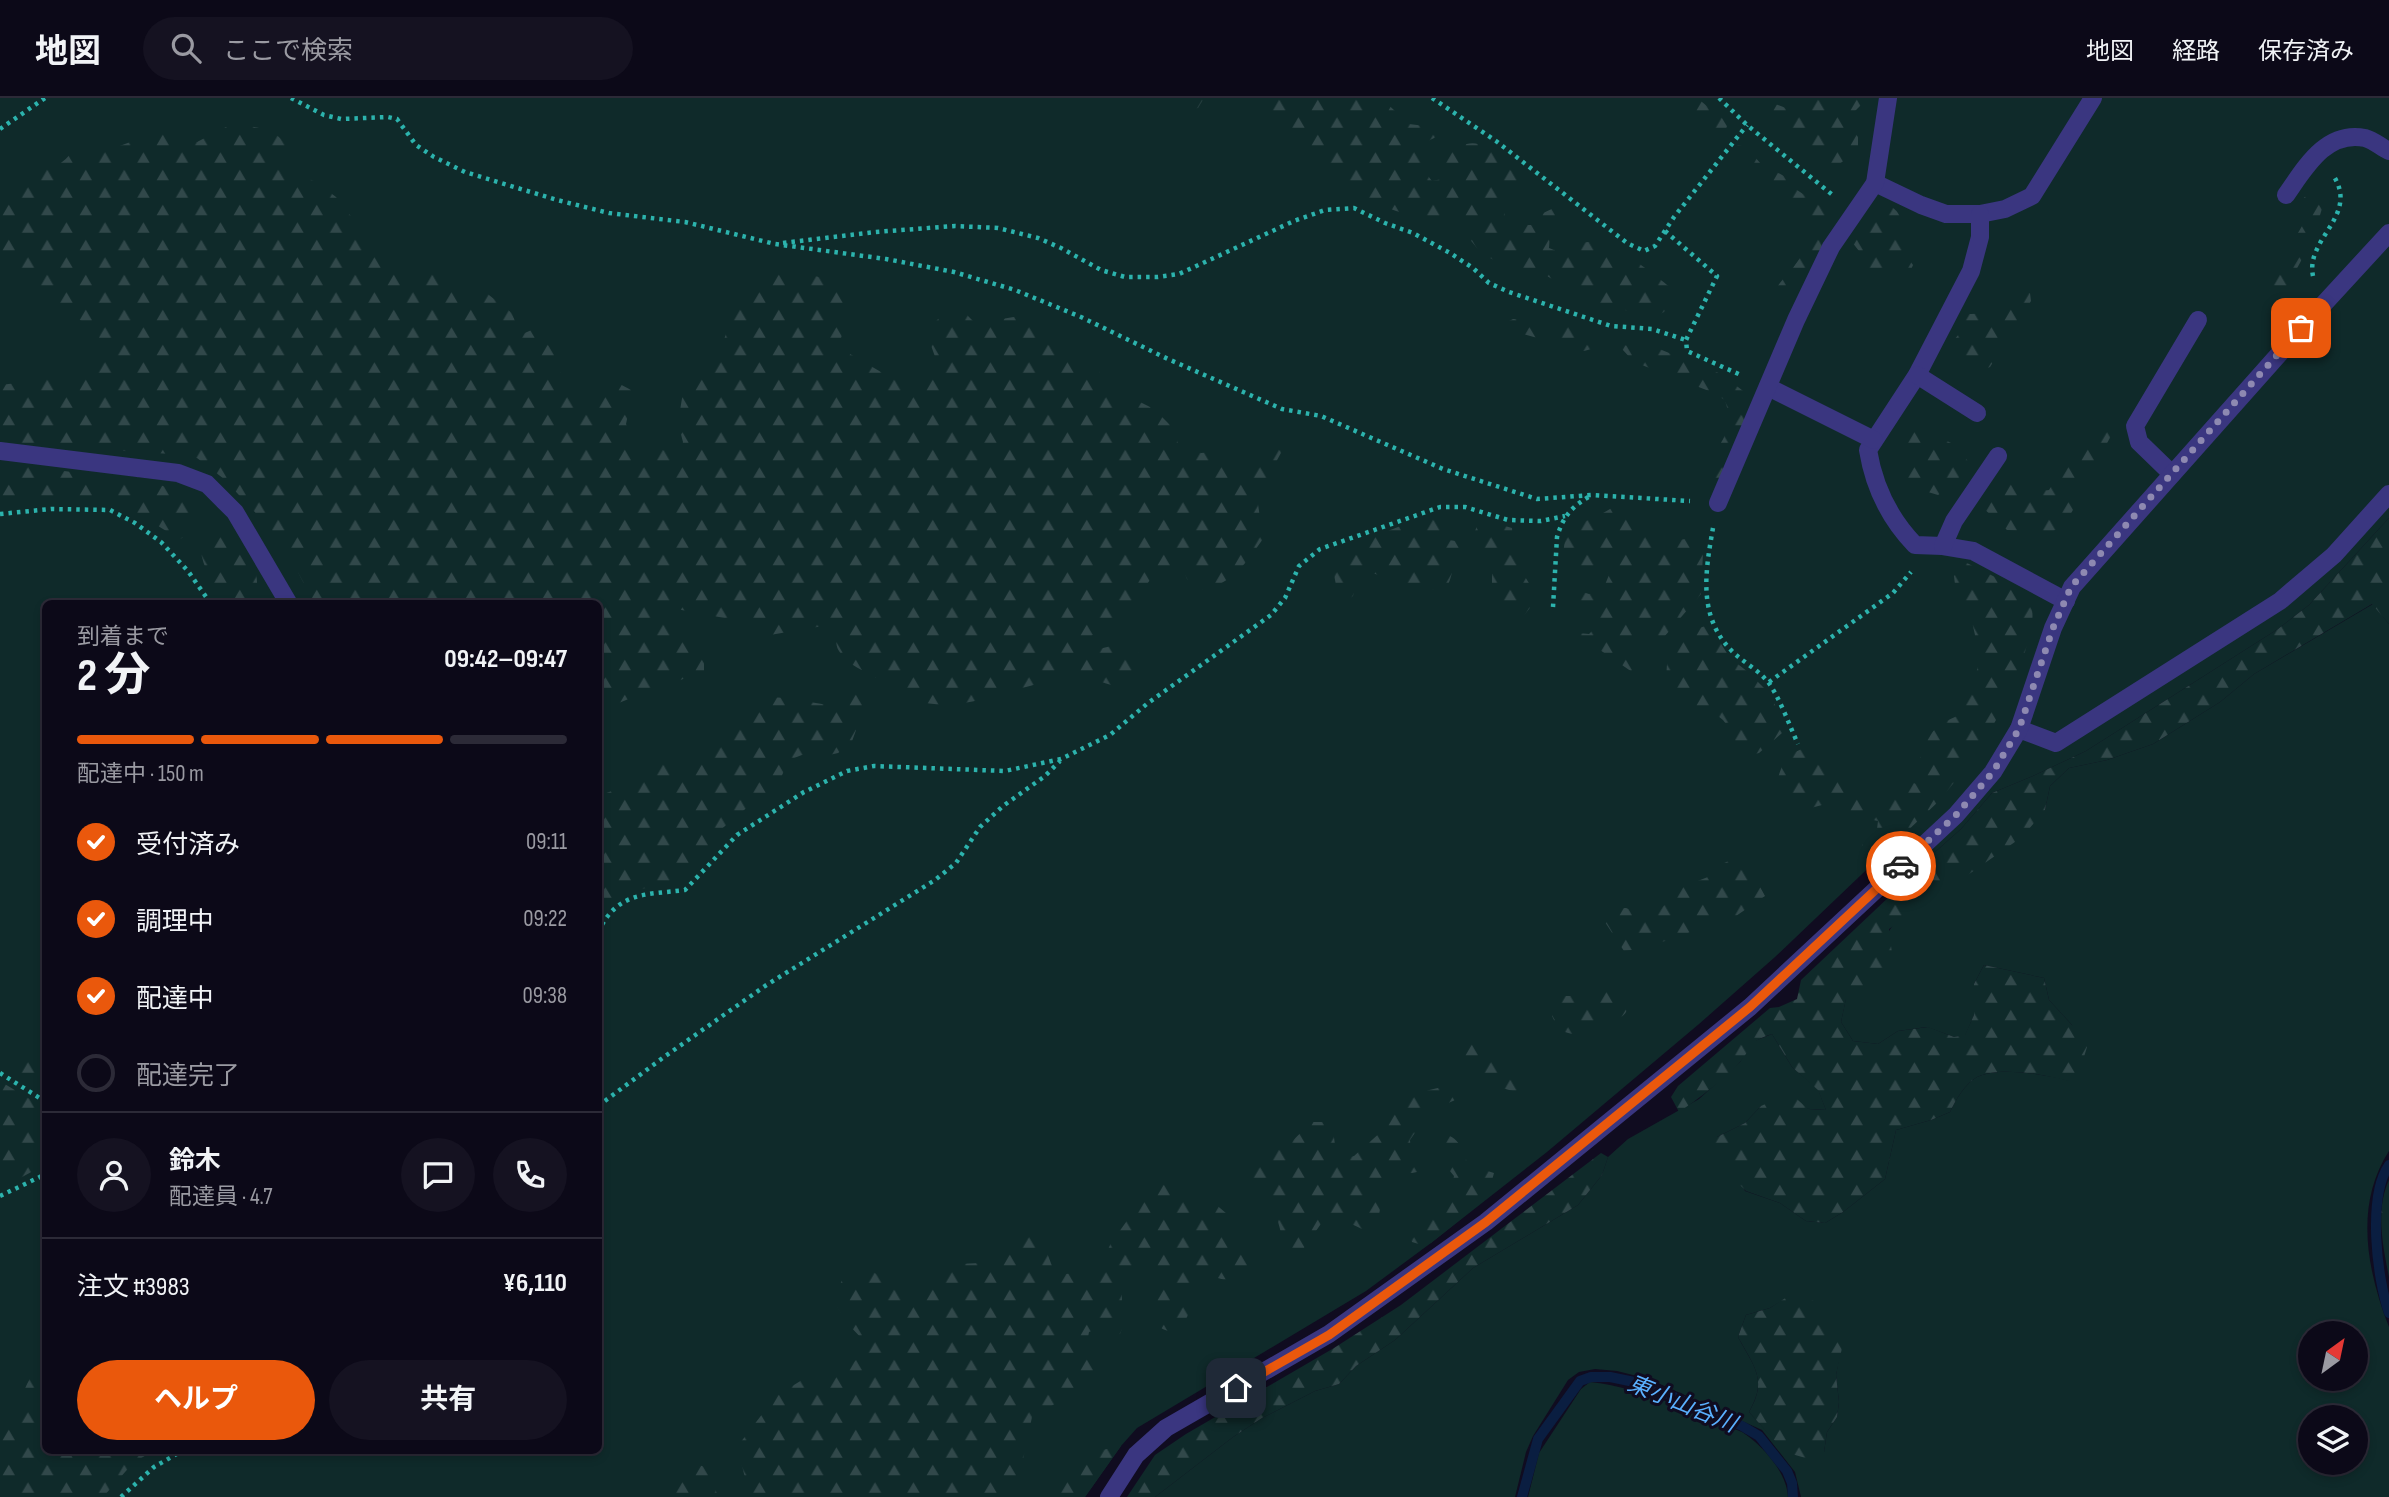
<!DOCTYPE html>
<html lang="ja">
<meta charset="utf-8">
<style>
:root{--surface:#0c0918;--page:#151221;--text:#f1f3f6;--muted:#9a9aa2;--line:#2c2a37;--accent:#ea580c}
body{margin:0;font-family:"Sofia Sans Condensed","Noto Sans JP",sans-serif;background:var(--page);color:var(--text);height:100vh;display:flex;flex-direction:column;font-size:26px;white-space:nowrap}
*{box-sizing:border-box;margin:0}
p{font-size:23px;color:var(--muted)}
.icon{flex:none;width:38px;height:38px;fill:none;stroke:currentColor;stroke-width:2;stroke-linecap:round;stroke-linejoin:round}
.map{position:relative;flex:1;overflow:hidden}
.drawer{position:absolute;left:42px;top:502px;width:560px;height:854px;display:flex;flex-direction:column;background:var(--surface);border-radius:10px;box-shadow:0 4px 10px #0003,0 0 0 2px var(--line)}
.drawer>*{flex:none}
.needle{width:46px;rotate:33deg}
.buttons{position:absolute;left:2298px;top:1223px;display:grid;gap:14px}
.buttons a{display:grid;place-items:center;width:70px;height:70px;border-radius:50%;background:var(--surface);box-shadow:0 4px 10px #0003,0 0 0 2px var(--line);font-size:35px}
.pin{position:absolute;display:grid;place-items:center;width:60px;height:60px;color:#fff;margin:-30px;border-radius:14px;box-shadow:0 4px 10px #0006}
.courier{position:absolute;display:grid;place-items:center;width:70px;height:70px;margin:-35px;border:5px solid #ea580c;border-radius:50%;background:#fff;color:#222;box-shadow:0 2px 9px #0007}
.headline em{font-style:normal;font-weight:700}
.headline div{display:flex;flex-direction:column-reverse}
.headline{display:flex;align-items:center;justify-content:space-between;height:119px;padding:0 35px}
h1{font-size:46px;font-weight:700;line-height:52px}
.bar{display:grid;grid-template-columns:repeat(4,1fr);gap:10px 7px;align-content:center;height:84px;padding:0 35px}
.bar i{height:9px;border-radius:5px;background:var(--line)}
.bar .on{background:var(--accent)}
.bar p{grid-column:span 4}
.line{display:flex;align-items:center;gap:18px;padding:0 35px;border-top:2px solid var(--line)}
.line div{flex:1}
.round{display:grid;place-items:center;flex:none;width:74px;height:74px;border-radius:37px;background:var(--page)}
ol{padding:0 35px;list-style:none}
li{display:flex;align-items:center;gap:21px;height:77px}
li p{margin-inline-start:auto}
li .icon{padding:7px;border-radius:50%;background:var(--accent);color:#fff;stroke-width:4}
li:last-child{color:var(--muted)}
li i{width:38px;height:38px;border:4px solid var(--line);border-radius:50%}
.cta{display:flex;gap:14px;margin-top:auto;padding:14px 35px}
.cta a{flex:1;height:80px;border-radius:42px;background:var(--accent);color:#fff;font-size:28px;font-weight:700;line-height:80px;text-align:center}
.cta a+a{background:var(--page);color:var(--text)}
header{display:flex;align-items:center;gap:42px;box-sizing:border-box;height:98px;padding:0 35px;background:var(--surface);border-bottom:2px solid var(--line)}
header strong{font-size:33px}
nav{display:flex;gap:38px;margin-inline-start:auto;font-size:24px}
.search{width:490px;height:63px;background:var(--page);display:flex;align-items:center;gap:18px;box-sizing:border-box;padding:0 24px;border-radius:38px;color:var(--muted);font-size:26px}
.map>svg:first-child{display:block}
.green{fill:#0f2a2a;fill-rule:evenodd}
.forest{fill:url(#forest-firs)}
.lines{fill:none;stroke-linecap:round;stroke-linejoin:round}
.stream{stroke:#0a1e41;stroke-width:10}
.path{stroke:#2cb3ad;stroke-width:4.5;stroke-dasharray:3.5 5;stroke-linecap:butt}
.minor{stroke:#3a3680;stroke-width:18}
.done{stroke:#8e89b1;stroke-width:7;stroke-dasharray:0 12.6}
.route{stroke:#ea580c;stroke-width:9}
.labels{text-anchor:middle;dominant-baseline:central;stroke-width:6;stroke-linejoin:round;paint-order:stroke}
.water-label{font-size:23px;font-style:italic;fill:#5ab0ff;stroke:#100c20}
</style>
<header>
<strong>地図</strong>
<div class="search"><svg class="icon" aria-label="search" viewBox="0 0 24 24"><circle cx="10" cy="10" r="6"/><path d="M15 15l6 6"/></svg>ここで検索</div>
<nav><a>地図</a><a>経路</a><a>保存済み</a></nav>
</header>
<div class="map">
<svg width="2389" height="1399" viewBox="0 0 2389 1399">
<defs>
<pattern id="forest-firs" width="22" height="20" patternUnits="userSpaceOnUse" patternTransform="scale(1.75)"><rect width="22" height="20" fill="#0f2a2a"/><path d="M5 1l3.5 6h-7zM16 11l3.5 6h-7z" fill="#31484a"/></pattern>
</defs>
<rect width="100%" height="100%" fill="#100c20"/>
<!-- green -->
<g class="green">
<path d="M0,0h2389v420l-80,87 -31,24 -192,122 -53,25 -41,17 -31,36 -27,24 111,-43 5,-24 19,-18 38,-8 46,-16 67,-42 34,-28 119,-70 16,20v527c-35,54 -22,120 0,176v170h-588l-6,-25 -33,-42 -113,-51 -32,-8 -22,-2 -16,3 -11,8 -35,56 -7,16 -11,45h-360l78,-60 29,-19 53,-27 24,-7 17,-18 39,-26 78,-72 105,-63 24,-30 6,-18 20,-18 71,-40 41,-37 12,-20 20,-8 20,33 26,22 8,21 -65,-4 -16,17 -28,14 28,54 35,12 26,18 19,2 18,-11 42,-33 11,-49 35,-10 19,-8c6,-13 15,-28 27,-35 24,-12 74,-1 99,5l-4,-57 -23,-25 -5,-22 -60,-13 -10,19v31l-9,21 -11,1 -27,-10 -29,4 -20,13 -25,-3 -12,-19 5,-24 63,-98 -18,-5 42,-42 -50,1 -108,103 -76,67 -152,128 -116,91 -65,48 -229,137 -16,18 -36,51h-1085zM46,506h552v847h-552zM1798,1193l43,57 -5,27 3,27 -2,15 -10,15 -3,20 -52,-15 -23,-25c19,-33 5,-45 -11,-75l8,-22 24,-7zM2310,1236h46v45h-46zM2310,1320h46v45h-46z"/>
<path d="M1590,1284c54,6 102,30 152,50 20,13 45,40 46,65h-260l11,-44 42,-64z"/>
</g>
<!-- forest -->
<g class="forest">
<path d="M1170,0h34l-6,10 -16,3 -10,-7z"/>
<path d="M1265,0h116l28,26 32,4 1,6c-5,3 -12,5 -16,9 -10,11 -2,29 6,38l10,-2 1,-14 6,-15c9,-3 20,-9 29,-6 14,3 32,23 40,35l-1,10 -13,16 1,12 8,8h19l9,-11 15,-7 10,12 -3,9 -13,5 -1,15 5,2c16,-4 33,-10 49,-8 10,1 59,38 69,47v9l-8,14 -8,4 -63,-12 -46,-28 -27,-3 -38,-19 -29,-35c-40,0 -76,-10 -107,-35 -7,-5 -16,-11 -21,-17 -4,-5 -5,-10 -9,-14 -15,-15 -35,-20 -51,-31l6,-14z"/>
<path d="M1672,0h25l25,20 5,8 -2,6 -7,2z"/>
<path d="M1748,0c11,0 32,7 42,12 7,3 8,7 16,7v-7l-8,-12h63v7l-14,14 11,18v13l-28,21h-5l-32,-30 -44,-35z"/>
<path d="M230,27c23,1 53,2 59,29l-8,13 35,15 20,15 29,37 23,25 20,13 24,2 16,10 32,4 32,25 8,22 14,-6 24,27 5,33 23,13 13,-8 15,-13 19,10 -7,33 8,18 7,7 40,2 2,-9 -5,-19 5,-31 39,-46 12,-37 12,-4 11,-20 8,-10c34,-6 69,-2 87,30l-14,42 55,32 26,2 20,-13 -12,-34 10,-14 16,-13 8,2 20,20 15,-9 24,-4 32,18 7,18c16,0 29,6 41,17l-2,16 6,10 18,-2 32,16 20,20 5,18 22,6 12,-1 29,13 17,-7 16,-11 7,4 -25,46 6,42c-18,25 -29,43 -60,51l-16,-11 -6,-15 -31,16 -24,32 -39,27 -1,13 34,-8h14c9,15 7,24 1,40 -20,9 -40,-9 -62,-8 -15,0 -32,7 -47,11 -33,10 -76,25 -111,13 -14,-4 -25,-13 -37,-21 -13,-8 -31,-14 -39,-28 -3,-4 -3,-11 -3,-16l-13,-9 -59,10 -29,-16 -64,-12c4,20 19,33 33,48v15l-34,13 -17,10 -17,2 -37,15 -1,-107h-283l-35,-65 -56,-60 -27,-21 -26,-4 -171,-11v-58l26,-3 22,-6h34c14,-16 13,-26 19,-46l-45,-21 -9,-12 -33,-22 -14,-6v-76h17l22,-22c16,-2 24,-8 34,-20h33l46,-17 14,-2 17,3 14,7z"/>
<path d="M1738,47l8,2 15,17 23,12 7,10 33,22c13,26 -13,56 -25,79 -6,7 -13,11 -23,13l-4,-6c10,-16 26,-29 33,-45 21,-43 -53,-66 -75,-90v-7z"/>
<path d="M2318,91l8,3c-8,39 -25,72 -46,105 -9,-2 -9,-7 -11,-15l36,-61 -11,-8c7,-12 11,-20 24,-24z"/>
<path d="M1882,104c26,11 17,21 19,43 1,8 8,14 12,20l-3,7c-17,3 -25,-6 -43,5l-11,-6v-12l3,-8 -11,-14c8,-16 20,-25 34,-35z"/>
<path d="M2021,193l9,2 1,8 -41,66c-20,9 -32,1 -41,-19 5,-10 16,-17 14,-29l4,-5c23,1 38,-7 54,-23z"/>
<path d="M1513,221c28,3 64,1 85,21l-3,8 -11,3 -61,-17 -13,-6 -3,-6z"/>
<path d="M1647,246l74,30 30,23v11l-31,69 -5,5 -7,3 -5,-2c1,-24 26,-41 26,-65 0,-6 -3,-13 -4,-18l-16,-9 -75,-29 -12,-13 1,-4 9,1z"/>
<path d="M2104,324l10,2 -2,10c-10,18 -19,36 -28,54 -15,28 -17,45 -53,49l-10,-6 -14,-1 -26,-24 4,-16 13,-9c10,3 19,-1 29,2 10,2 12,9 22,7l25,-40c11,-3 19,-20 30,-28z"/>
<path d="M1919,329l42,21 7,14c-7,16 -15,25 -30,33l-20,-6 -14,-14v-21l5,-22z"/>
<path d="M0,365l88,11 12,12 2,14 -102,-1z"/>
<path d="M135,379c22,6 40,12 59,26l3,21 -5,11 -13,4 -56,-35 -6,-9 4,-9z"/>
<path d="M1616,407c13,9 25,8 40,16v9l5,13 24,-4 19,-7 -3,62 -37,43 -19,2 -10,6 8,23 -5,8 -38,-26 -17,3 -4,-7 -1,-13 11,1 7,-7 -5,-14h-9l-14,-7 11,-15 10,3 13,-2 7,-17 -8,-13 -23,12 -13,-6c-7,-51 18,-39 51,-63z"/>
<path d="M1443,417v10l6,15 13,2 10,-3 5,-13 10,-5 25,7 1,16 7,11 -2,9c13,27 28,31 0,57l-9,-5 -17,-26v-16l7,-6 -19,-19 -16,3 -10,9c-5,31 -7,30 -36,28 -6,-1 -11,1 -17,-2 -11,-4 -17,-11 -29,-14l-16,11 -3,12 -8,6 -7,-6 -5,-27 6,-19 77,-30z"/>
<path d="M2389,420v106l-17,-20 -118,70 -34,28 -67,42 -46,16 -38,8 -19,18 -5,24 -23,27 -60,42 -16,9 -19,-11 -3,-8 10,-16 27,-24 31,-36 41,-17 53,-25 192,-122 31,-24z"/>
<path d="M219,433c6,3 16,6 20,10 13,13 31,54 4,62 -5,1 -12,0 -17,0 -13,-18 -23,-34 -26,-56l9,-12z"/>
<path d="M1965,464c20,11 56,24 66,45 10,21 -33,119 -50,136 -4,4 -9,6 -13,9l-4,18 -24,30 -57,54 -15,7 -7,-1 1,-15 14,-8 2,-16 -10,-2 -15,1 -17,-12 -14,-3 -15,4 -23,-8 -10,-11c9,-25 7,-36 35,-43 13,16 17,19 33,30 26,17 30,30 58,4l19,3c-2,-34 8,-59 42,-69l14,-34 3,-17 -3,-29 -5,-22 -14,-20 -2,-17z"/>
<path d="M1709,527l21,33 18,14 21,21 16,32 -3,8 -23,20 -12,3c-12,-8 -14,-25 -24,-36 -6,-6 -16,-9 -24,-12 -23,-12 -41,-29 -28,-55 9,-17 19,-23 38,-28z"/>
<path d="M852,588l13,10 -2,15 -12,33 -13,9 -13,3 -18,-3 -18,7 -11,24 -15,18 -13,3 -38,32 -7,22 -8,14 -14,11 -44,5 -16,7 -9,7 -15,17v-125c23,-4 38,-25 56,-30 22,-7 34,4 57,-11 9,-6 10,-19 16,-27 35,-44 55,-27 102,-22l9,-12z"/>
<path d="M1737,759l19,22 9,17 -29,20 -91,32 -21,3 -21,-32 5,-10 18,-1 18,7 17,-6 21,-26 13,-1 18,-7 7,-10z"/>
<path d="M1891,797l18,5 3,12 -23,17 5,41 -24,26 -24,3 -5,23 12,19 25,3 20,-13 30,-4 26,10 11,-2 9,-20v-31l10,-19 60,13 5,22 23,25 15,22 -11,36c-25,-7 -75,-18 -99,-6 -12,7 -21,22 -27,35l-19,8 -35,10 -11,49 -42,33 -18,11 -19,-2 -26,-18 -34,-12 -21,-21 -16,-23 8,-10 28,-14 16,-17 29,-13 18,16 18,1 -8,-20 -26,-23 -20,-33c-26,9 -17,10 -32,28 -14,16 -43,38 -61,50l-8,-15 7,-11 92,-78 9,-1 18,-8 4,-19z"/>
<path d="M1621,890l4,2c2,7 4,15 1,22 -5,10 -39,20 -51,22 -5,0 -10,-2 -16,-4l-7,-14 2,-10 10,-10h20l23,-7z"/>
<path d="M1485,943l5,1c11,27 21,24 44,38l-1,12 -6,3c-22,-7 -79,-16 -58,-52z"/>
<path d="M45,958h1l-1,39 -26,-16 3,-15z"/>
<path d="M3,985l42,25 1,56 -46,25v-104z"/>
<path d="M1454,986l11,4 -3,9 -32,14 -20,29 1,13 9,7 7,10 -15,3 -14,-3 -14,9c-4,16 -2,31 -8,47l-14,3 -21,-10 -16,-1 -23,33h-16l-9,-33 -8,-17 -22,-16 -1,-15 8,-8 34,-17 24,-23h20l3,23 7,14 12,-3 28,-25 18,-31 13,-6z"/>
<path d="M1442,1036c17,2 21,16 26,31l26,8 -3,11 -13,11 -6,15 -41,33 -9,2 -10,-3 -3,-6c3,-10 10,-22 18,-28 16,-12 23,-10 27,-32l-9,-11 -8,-24z"/>
<path d="M1601,1055l7,4 -6,18 -24,30 -105,63 -78,72 -39,26 -17,18 -24,7 -53,27 -29,19 -78,60h-28l28,-42 31,-21 148,-86 67,-43z"/>
<path d="M2389,1082v97c-6,-31 -14,-67 0,-97z"/>
<path d="M1146,1085h15l29,18 23,1 14,12c3,25 20,34 28,56 -18,12 -24,12 -45,6 -21,11 -19,78 -56,47l-3,-20 9,-13 3,-13 -10,-9 -16,-1 -10,5c-2,7 -5,15 -5,23 -1,17 5,22 -2,39l-9,1 -9,-8 -13,5 -4,21 11,16 -13,19 -51,29 -12,57 -19,20 -5,3h-256l8,-8 -11,-42 39,-51 26,-16 49,-16 11,-9 3,-13 -18,-19 -13,-21c9,-26 7,-30 37,-32l24,18 15,7 16,-7 15,-16 17,-8 22,-1 17,-8 9,-13 15,-16 17,3 14,37 13,8 26,-2 11,-10 9,-19 23,-32 2,-18z"/>
<path d="M1798,1192l20,14 12,13 12,31 -6,27 3,27 -2,15 -10,15 -3,20 -15,7 -24,-7 -36,-40c19,-32 5,-46 -11,-75l8,-22 24,-7z"/>
<path d="M35,1274l10,4 1,75h107l-20,12 -30,34h-103v-72c29,-16 16,-31 35,-53z"/>
<path d="M1121,1348l-36,51h-27c13,-44 21,-42 63,-51z"/>
<path d="M693,1365l15,5 10,29h-59l15,-23z"/>
</g>
<g class="lines">
<!-- stream -->
<g class="stream">
<path d="M2389,1067c-22,32 -12,113 0,148"/>
<path d="M1522,1399l16,-58 42,-58 11,-4h19l34,7 98,42 17,10 28,35 5,12 1,14"/>
</g>
<!-- path -->
<g class="path">
<path d="M291,0l33,17 17,4 47,-2 9,2 19,26 18,12 31,15 92,28 52,13 76,9 90,22 111,15 68,13 61,18 66,27 87,42 114,50 39,7 122,53 94,30 54,-4 99,6"/>
<path d="M1432,0l64,43 131,102 17,8 11,-5 19,-29 73,-92"/>
<path d="M1719,0l28,27 88,72"/>
<path d="M0,31l45,-31"/>
<path d="M1665,133l52,45 -31,64 1,11 56,25"/>
<path d="M783,145l92,-11 80,-6 43,2 40,10 23,10 40,22 24,7h33l21,-3 115,-53 31,-11 29,-2 31,15 28,10 37,20 23,15 16,15 20,9 102,34 41,3 34,11"/>
<path d="M2313,178c-8,-38 47,-60 20,-101"/>
<path d="M0,416l51,-5 59,1 25,13 26,19 27,29 23,33"/>
<path d="M1713,430c-8,45 -16,91 22,126 10,9 23,16 33,28 11,14 22,45 30,62"/>
<path d="M1553,509l4,-70c6,-20 14,-30 33,-41"/>
<path d="M1769,584l124,-89 18,-21"/>
<path d="M598,834c20,-41 47,-37 87,-42l52,-55 67,-43 43,-21 27,-5 131,5 56,-12 49,-24 38,-32 123,-88 14,-17 14,-32 21,-17 120,-42h25l43,13 33,1 24,-5"/>
<path d="M0,975l46,29"/>
<path d="M598,1008l66,-49 101,-71 170,-106 21,-17 24,-36 23,-21 42,-30 15,-15"/>
<path d="M0,1098l46,-22"/>
<path d="M121,1399l33,-30 28,-16"/>
</g>
<!-- minor -->
<g class="minor">
<path d="M1875,85l46,22 25,9h34l25,-5 27,-13 61,-98"/>
<path d="M2286,97c19,-27 40,-65 79,-57 8,2 16,9 24,13"/>
<path d="M1980,116v23l-9,34 -54,104 -49,75c6,37 21,68 47,95l28,1 30,5 93,50"/>
<path d="M1917,277l60,38"/>
<path d="M1768,289l106,53"/>
<path d="M0,353l178,22 29,11 28,28 54,92"/>
<path d="M2172,376l-33,-32 -4,-16 63,-106"/>
<path d="M1718,405l78,-183 35,-73 44,-64 13,-85"/>
<path d="M1943,448l11,-25 44,-65"/>
<path d="M2019,631l37,14 224,-142 54,-46 55,-61"/>
<path d="M1109,1399l27,-42 30,-27 163,-94 157,-112 264,-215 206,-192 37,-43 26,-43 34,-101 19,-41 248,-279 69,-75"/>
</g>
</g>
<g class="lines">
<!-- done -->
<path class="done" d="M1901,768l55,-51 37,-43 26,-43 34,-101 18,-41 230,-259"/>
<!-- route -->
<path class="route" d="M1236,1290l93,-53 157,-113 264,-215 151,-141"/>
</g>
<g class="labels">
<!-- water labels -->
<g class="water-label">
<text transform="translate(1682 1306) rotate(22)">東小山谷川</text>
</g>
</g>
</svg>
<div class="buttons">
<a><svg class="needle" viewBox="-14 -14 28 28"><path d="M0-13l5 13h-10z" fill="#e53935"/><path d="M0 13l5-13h-10z" fill="#9a9aa2"/></svg></a>
<a><svg class="icon" aria-label="layers" viewBox="0 0 24 24"><path d="M12 4l9 5-9 5-9-5zM3 14l9 5 9-5"/></svg></a>
</div>
<div class="pin" style="left:2301px;top:230px;background:#ea580c"><svg class="icon" aria-label="bag" viewBox="0 0 24 24"><path d="M5 8h14l-1 12H6zM9 8a3 3 0 0 1 6 0"/></svg></div>
<div class="pin" style="left:1236px;top:1290px;background:#1f2937"><svg class="icon" aria-label="home" viewBox="0 0 24 24"><path d="M3 11l9-7 9 7M6 9v11h12V9"/></svg></div>
<div class="courier" style="left:1901px;top:768px"><svg class="icon" aria-label="car" viewBox="0 0 24 24"><path d="M5 17H2v-5l4-1 3-4h7l3 4 3 1v5h-3M9 17h6M6 11h13"/><circle cx="7" cy="17" r="2"/><circle cx="17" cy="17" r="2"/></svg></div>
<section class="drawer">
<div class="headline"><div><h1>2 分</h1><p>到着まで</p></div><em>09:42–09:47</em></div>
<div class="bar"><i class="on"></i><i class="on"></i><i class="on"></i><i></i><p>配達中 · 150 m</p></div>
<ol>
<li><svg class="icon" aria-label="check" viewBox="0 0 24 24"><path d="M5 12l5 5 9-10"/></svg>受付済み<p>09:11</p></li>
<li><svg class="icon" aria-label="check" viewBox="0 0 24 24"><path d="M5 12l5 5 9-10"/></svg>調理中<p>09:22</p></li>
<li><svg class="icon" aria-label="check" viewBox="0 0 24 24"><path d="M5 12l5 5 9-10"/></svg>配達中<p>09:38</p></li>
<li><i></i>配達完了</li>
</ol>
<div class="line" style="height:126px"><a class="round"><svg class="icon" aria-label="person" viewBox="0 0 24 24"><circle cx="12" cy="8" r="4"/><path d="M4 21q1-7 8-7t8 7"/></svg></a><div><b>鈴木</b><p>配達員 · 4.7</p></div><a class="round"><svg class="icon" aria-label="chat" viewBox="0 0 24 24"><path d="M4 5h16v11H9l-5 4z"/></svg></a><a class="round"><svg class="icon" aria-label="phone" viewBox="0 0 24 24"><path d="M5 4h4l2 5-3 2q2 4 5 5l2-3 5 2v4C11 20 4 13 5 4z"/></svg></a></div>
<div class="line" style="height:91px"><div>注文 #3983</div><b>¥6,110</b></div>
<div class="cta"><a>ヘルプ</a><a>共有</a></div>
</section>
</div>
